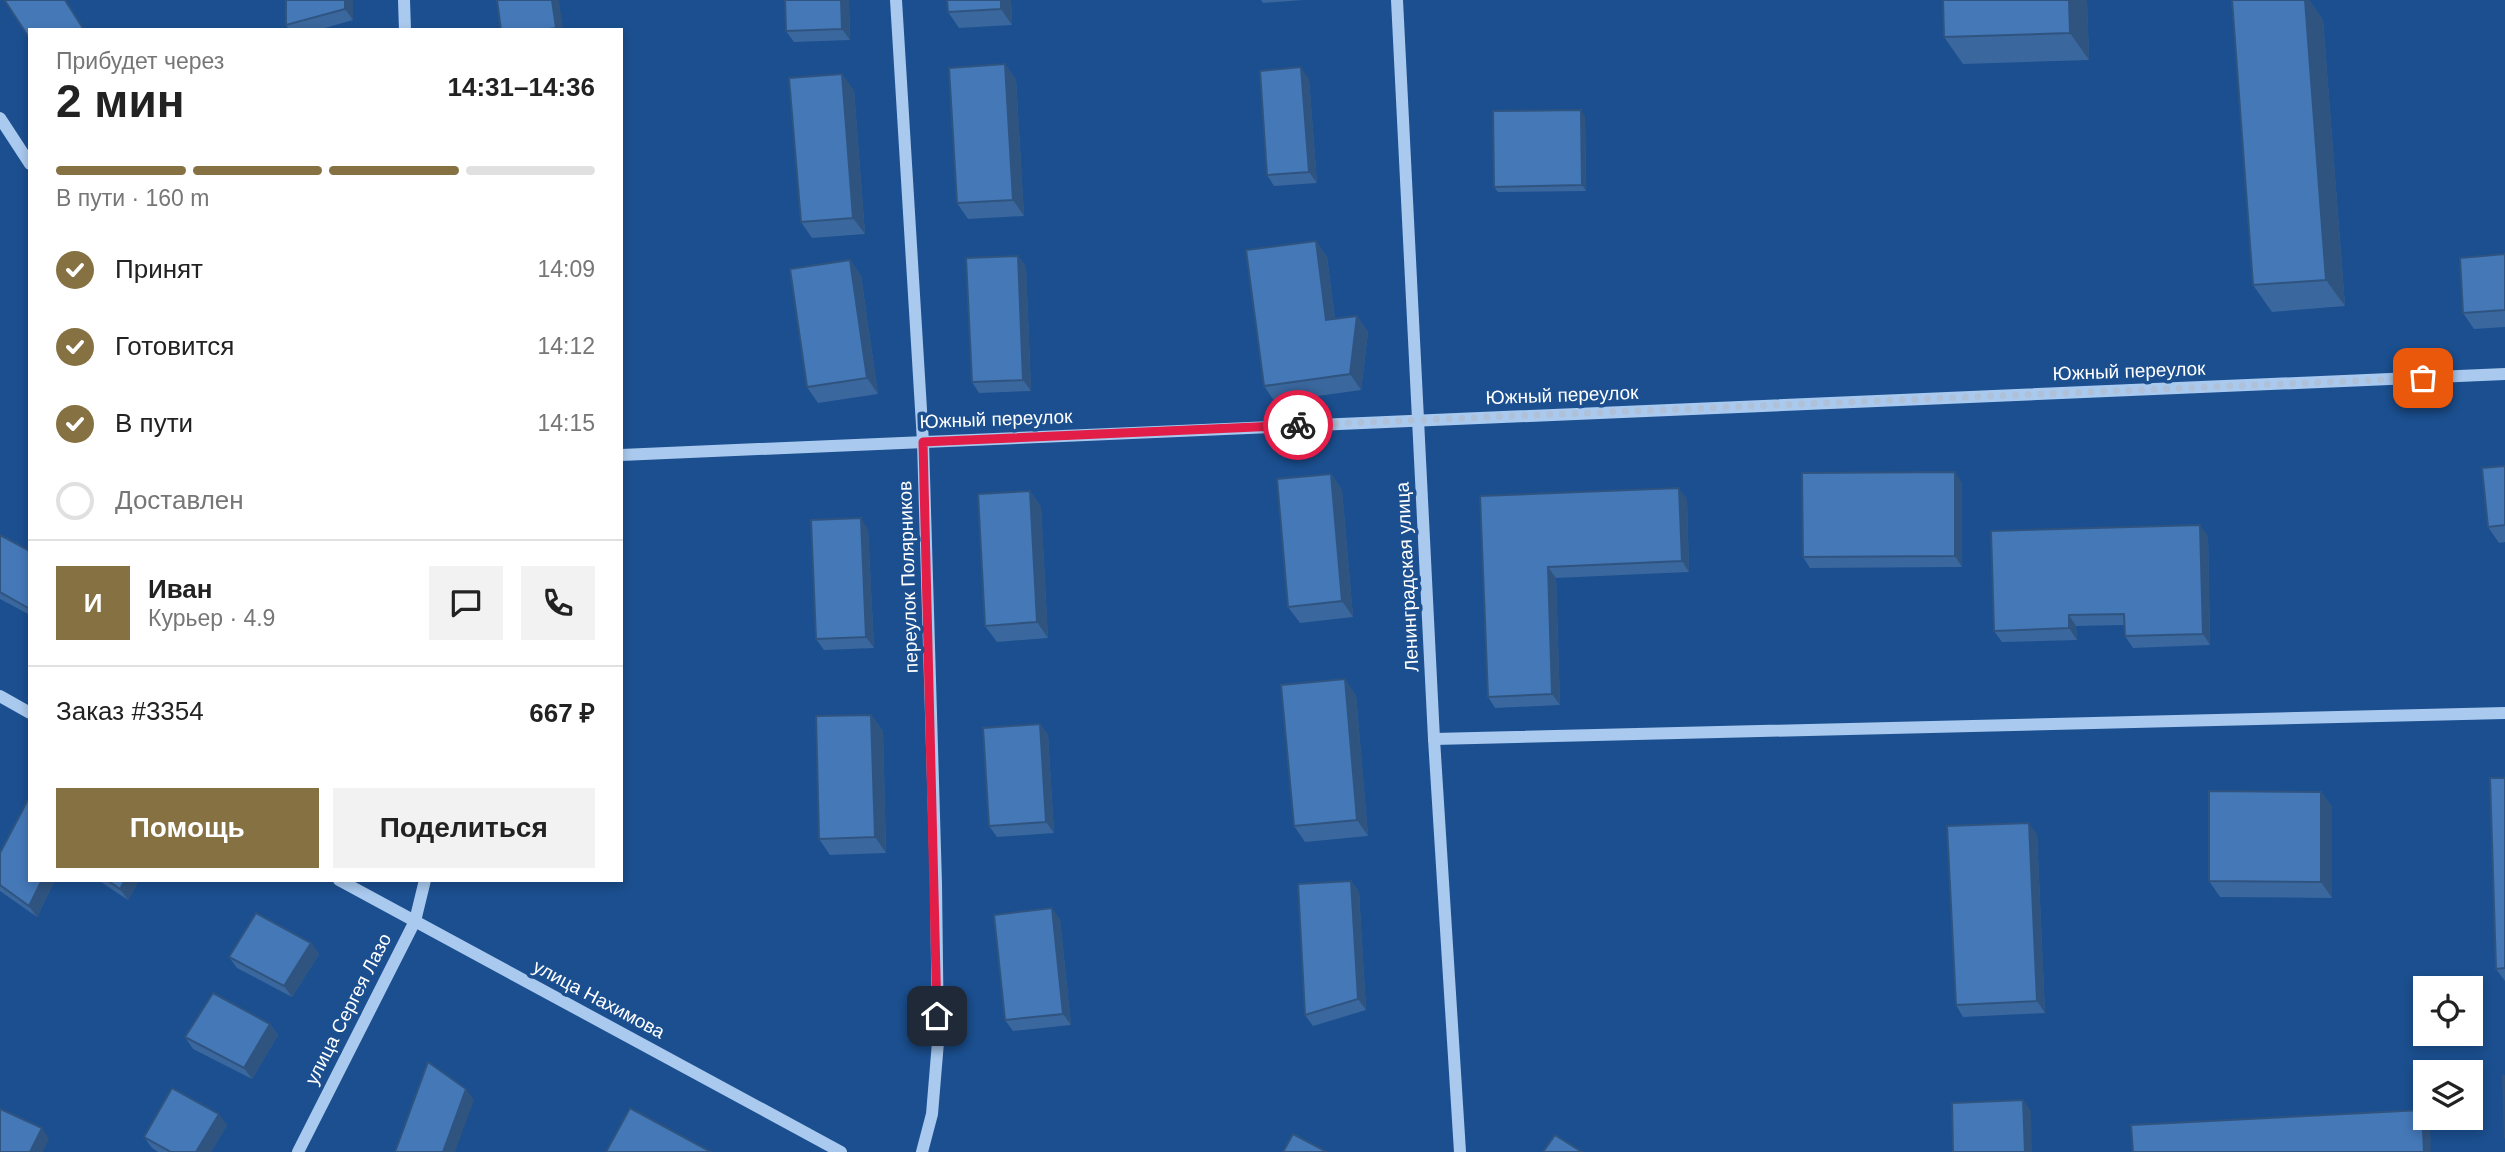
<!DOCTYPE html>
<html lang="ru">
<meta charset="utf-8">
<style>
:root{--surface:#fff;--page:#f2f2f2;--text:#222;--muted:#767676;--line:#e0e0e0;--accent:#857141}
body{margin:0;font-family:Arial,sans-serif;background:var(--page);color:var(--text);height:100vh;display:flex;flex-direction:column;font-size:26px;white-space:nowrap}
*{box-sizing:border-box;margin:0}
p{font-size:23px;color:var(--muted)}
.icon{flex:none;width:38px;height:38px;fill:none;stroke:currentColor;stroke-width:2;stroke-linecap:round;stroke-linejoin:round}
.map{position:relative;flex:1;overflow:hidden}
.panel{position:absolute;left:28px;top:28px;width:595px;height:854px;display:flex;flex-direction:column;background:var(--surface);border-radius:0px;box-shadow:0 4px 10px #0003}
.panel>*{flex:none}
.buttons{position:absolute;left:2413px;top:976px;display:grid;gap:14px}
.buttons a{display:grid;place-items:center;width:70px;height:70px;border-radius:0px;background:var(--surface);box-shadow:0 4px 10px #0003;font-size:35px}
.pin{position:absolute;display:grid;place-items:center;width:60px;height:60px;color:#fff;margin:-30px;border-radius:14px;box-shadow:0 4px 10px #0006}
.courier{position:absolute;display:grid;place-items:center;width:70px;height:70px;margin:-35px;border:5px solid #e11d48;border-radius:50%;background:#fff;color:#222;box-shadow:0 2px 9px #0007}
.summary em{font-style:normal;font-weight:700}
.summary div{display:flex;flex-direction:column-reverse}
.summary{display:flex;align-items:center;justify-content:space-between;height:119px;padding:0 28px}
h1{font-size:46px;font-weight:700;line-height:52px}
.bar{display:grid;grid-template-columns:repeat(4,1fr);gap:10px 7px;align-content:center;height:84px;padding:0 28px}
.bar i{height:9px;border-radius:5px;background:var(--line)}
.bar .on{background:var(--accent)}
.bar p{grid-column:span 4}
.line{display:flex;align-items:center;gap:18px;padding:0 28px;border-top:2px solid var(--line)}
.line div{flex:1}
.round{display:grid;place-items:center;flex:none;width:74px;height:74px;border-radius:0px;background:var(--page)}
ol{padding:0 28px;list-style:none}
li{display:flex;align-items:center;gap:21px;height:77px}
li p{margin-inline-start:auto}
li .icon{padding:7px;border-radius:50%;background:var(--accent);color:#fff;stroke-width:4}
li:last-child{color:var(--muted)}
li i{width:38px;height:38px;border:4px solid var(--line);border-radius:50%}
.primary-button{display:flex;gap:14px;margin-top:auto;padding:14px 28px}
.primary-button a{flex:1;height:80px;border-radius:0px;background:var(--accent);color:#fff;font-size:28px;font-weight:700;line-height:80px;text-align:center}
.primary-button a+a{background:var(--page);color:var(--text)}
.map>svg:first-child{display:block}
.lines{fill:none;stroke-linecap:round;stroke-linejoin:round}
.minor{stroke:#a9c9ee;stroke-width:12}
.wall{fill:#3a679d}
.shaded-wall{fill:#305480}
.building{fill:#4478b7;stroke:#305480;stroke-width:2}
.done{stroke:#afc1d8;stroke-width:7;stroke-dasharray:0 12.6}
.route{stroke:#e11d48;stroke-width:9}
.labels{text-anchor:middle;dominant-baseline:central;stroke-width:7;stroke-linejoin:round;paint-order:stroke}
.street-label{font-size:19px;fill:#fff;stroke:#1b4f8f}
</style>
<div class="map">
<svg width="2505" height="1152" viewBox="0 0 2505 1152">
<rect width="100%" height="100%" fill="#1b4f8f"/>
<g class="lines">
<!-- minor -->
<g class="minor">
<path d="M404,0l1,30"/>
<path d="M896,0l27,442 13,442 2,158 -6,72 -10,38"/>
<path d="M1397,0l37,739 26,413"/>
<path d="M0,118l30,46"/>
<path d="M621,455l1884,-81"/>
<path d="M0,696l30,17"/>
<path d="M1434,739l1071,-26"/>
<path d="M339,880l502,272"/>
<path d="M298,1152l117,-231 10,-41"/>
</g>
</g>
<!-- wall -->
<g class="wall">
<path d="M353,0v20l-35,10h-29l-3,-5z"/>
<path d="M849,0l1,40 -56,2 -8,-11z"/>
<path d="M947,0h64l1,25 -53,3 -11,-16z"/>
<path d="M1261,0h42l-40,3z"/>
<path d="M1943,0h144l2,60 -126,4 -19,-27z"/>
<path d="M2305,0h4l14,20 22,286 -73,6 -19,-27z"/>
<path d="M1005,64l11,16 8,136 -56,3 -11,-16z"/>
<path d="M1309,79l8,104 -43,3 -7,-11z"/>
<path d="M854,90l11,144 -53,4 -11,-16z"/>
<path d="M1585,116l1,75 -88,1 -4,-5z"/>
<path d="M1316,241l11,16 8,62 22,-3 11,16 -7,58 -86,12 -11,-16z"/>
<path d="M2505,254v73l-31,2 -11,-16z"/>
<path d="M1018,256l8,11 5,124 -52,2 -7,-11z"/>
<path d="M850,260l11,16 17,118 -60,9 -11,-16z"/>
<path d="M2505,466v76l-6,1 -11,-16z"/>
<path d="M1331,474l11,16 11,127 -53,6 -12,-16z"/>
<path d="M1962,483v84l-152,1 -7,-11z"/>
<path d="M1030,491l11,16 7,131 -51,4 -12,-16z"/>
<path d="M1480,496l207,3 2,73 -133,6 4,127 -65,3 -7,-11z"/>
<path d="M868,529l6,119 -50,2 -8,-11z"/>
<path d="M0,535l30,16v64l-30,-16z"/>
<path d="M2208,536l2,109 -77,3 -8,-12 -1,-11 -48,1 1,14 -75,2 -8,-11z"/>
<path d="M1356,695l12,141 -63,6 -11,-16z"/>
<path d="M871,715l12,16 3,122 -56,2 -11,-16z"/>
<path d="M1040,724l8,11 6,98 -57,4 -8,-11z"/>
<path d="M2505,778v203l-9,-12z"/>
<path d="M2321,792l11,15v91l-112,-1 -11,-16z"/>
<path d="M2037,834l8,179 -82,4 -7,-12z"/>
<path d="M0,853l30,27h25l-18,37 -37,-26z"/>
<path d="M98,880h41l-11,20z"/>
<path d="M1351,881l8,11 7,118 -53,16 -8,-11z"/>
<path d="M1060,919l11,106 -58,6 -8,-11z"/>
<path d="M311,943l8,11 -27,43 -55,-29 -8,-11z"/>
<path d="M270,1024l8,11 -26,44 -59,-30 -8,-12z"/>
<path d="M227,1125l-16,27h-53l-6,-4 -8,-11z"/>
</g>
<!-- shaded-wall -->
<g class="shaded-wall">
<path d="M345,0h8v20l-8,-11z"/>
<path d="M552,0h7l4,30h-5l-2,-2z"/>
<path d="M841,0h8l1,40 -8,-11z"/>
<path d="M1001,0h10l1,25 -11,-16z"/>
<path d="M2069,0h18l2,60 -19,-27z"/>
<path d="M2305,0h4l14,20 22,286 -19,-26z"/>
<path d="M1005,64l11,16 8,136 -11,-16z"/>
<path d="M1301,67l8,12 8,104 -8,-11z"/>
<path d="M842,74l12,16 11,144 -12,-16z"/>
<path d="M1581,110l4,6 1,75 -4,-6z"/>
<path d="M1316,241l11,16 10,79 -11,-16z"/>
<path d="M1018,256l8,11 5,124 -8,-11z"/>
<path d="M850,260l11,16 17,118 -11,-16z"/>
<path d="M1357,316l11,16 -7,58 -11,-16z"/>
<path d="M1955,472l7,11v84l-7,-11z"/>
<path d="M1331,474l11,16 11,127 -11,-16z"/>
<path d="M1679,488l8,11 2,73 -7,-11z"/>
<path d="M1030,491l11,16 7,131 -11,-16z"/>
<path d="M861,518l7,11 6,119 -8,-11z"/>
<path d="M2200,525l8,11 2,109 -7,-11z"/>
<path d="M1548,567l8,11 4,127 -8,-11z"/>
<path d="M2069,615l7,11 1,14 -8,-12z"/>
<path d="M1345,679l11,16 12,141 -11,-16z"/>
<path d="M871,715l12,16 3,122 -11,-16z"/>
<path d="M1040,724l8,11 6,98 -8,-11z"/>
<path d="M2321,792l11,15v91l-11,-16z"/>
<path d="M2029,823l8,11 8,179 -8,-12z"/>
<path d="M42,880h13l-18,37 -8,-11z"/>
<path d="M125,880h14l-11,20 -8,-11z"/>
<path d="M1351,881l8,11 7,118 -8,-11z"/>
<path d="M1052,908l8,11 11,106 -8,-11z"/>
<path d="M311,943l8,11 -27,43 -8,-11z"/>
<path d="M270,1024l8,11 -26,44 -8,-11z"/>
<path d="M466,1089l8,11 -19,52h-12z"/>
<path d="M2023,1100l8,11 1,41h-7z"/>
<path d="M2422,1110l4,6v2h1l3,4 1,30h-7z"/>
<path d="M219,1114l8,11 -16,27h-15z"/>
<path d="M42,1128l7,11 -6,13h-13z"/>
</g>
<!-- building -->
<g class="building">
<path d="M7,0h58l19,30h-54v9l-25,-38z"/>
<path d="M286,0h59v9l-59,16z"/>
<path d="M497,0h55l4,28 -14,2h-41z"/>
<path d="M785,0h56l1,29 -56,2z"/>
<path d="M947,0h54v9l-53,3z"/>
<path d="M1943,0h126l1,33 -126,4z"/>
<path d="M2232,0h73l21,280 -73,5z"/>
<path d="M1005,64l8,136 -56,3 -8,-135z"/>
<path d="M1301,67l8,105 -42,3 -7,-104z"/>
<path d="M842,74l11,144 -52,4 -12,-144z"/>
<path d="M1581,110l1,75 -88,2 -1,-76z"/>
<path d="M1316,241l10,79 31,-4 -7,58 -86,12 -18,-136z"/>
<path d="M2505,254v56l-42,3 -3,-55z"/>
<path d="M1018,256l5,124 -51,2 -6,-124z"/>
<path d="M850,260l17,118 -60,9 -17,-118z"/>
<path d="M2505,466v59l-17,2 -6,-59z"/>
<path d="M1955,472v84l-152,1 -1,-84z"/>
<path d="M1331,474l11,127 -54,6 -11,-128z"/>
<path d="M1679,488l3,73 -134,6 4,127 -64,3 -8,-201z"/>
<path d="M1030,491l7,131 -52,4 -7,-132z"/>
<path d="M861,518l5,119 -50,2 -5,-119z"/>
<path d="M2200,525l3,109 -78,2 -1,-22 -55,1v13l-75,3 -3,-100z"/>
<path d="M0,535l30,16v58l-30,-17z"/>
<path d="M1345,679l12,141 -63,6 -13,-141z"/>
<path d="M871,715l4,122 -56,2 -3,-123z"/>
<path d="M1040,724l6,98 -57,4 -6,-98z"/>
<path d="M2490,778h15v190l-9,1z"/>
<path d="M2209,791l112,1v90l-112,-1z"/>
<path d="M30,796v84h12l-13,26 -29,-21v-32z"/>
<path d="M2029,823l8,178 -81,4 -9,-179z"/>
<path d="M107,880h18l-5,9z"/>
<path d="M1351,881l7,118 -53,16 -7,-131z"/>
<path d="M1052,908l11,106 -58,6 -11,-105z"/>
<path d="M256,913l55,30 -27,43 -55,-29z"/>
<path d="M213,993l57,31 -26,44 -59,-31z"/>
<path d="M428,1062l38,27 -23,63h-48z"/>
<path d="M2503,1076h2v62z"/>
<path d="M172,1088l47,26 -23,38h-25l-27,-15z"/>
<path d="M2023,1100l2,52h-72l-1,-49z"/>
<path d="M630,1108l81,44h-105z"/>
<path d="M0,1109l42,19 -12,24h-30z"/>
<path d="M2422,1110l2,42h-291l-2,-27z"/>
<path d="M1293,1134l34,18h-44z"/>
<path d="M1555,1135l27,17h-39z"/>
</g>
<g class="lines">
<!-- done -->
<path class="done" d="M1298,425l1125,-47"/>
<!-- route -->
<path class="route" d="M937,1016l-14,-574 375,-17"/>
</g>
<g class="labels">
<!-- street labels -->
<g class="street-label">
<text transform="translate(2129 371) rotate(-2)">Южный переулок</text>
<text transform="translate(1562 395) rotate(-2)">Южный переулок</text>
<text transform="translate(996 419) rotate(-2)">Южный переулок</text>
<text transform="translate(908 577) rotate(-92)">переулок Полярников</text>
<text transform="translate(1407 577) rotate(-93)">Ленинградская улица</text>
<text transform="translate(599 999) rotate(28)">улица Нахимова</text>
<text transform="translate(348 1009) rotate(-63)">улица Сергея Лазо</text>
</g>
</g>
</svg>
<div class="buttons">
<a><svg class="icon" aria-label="locate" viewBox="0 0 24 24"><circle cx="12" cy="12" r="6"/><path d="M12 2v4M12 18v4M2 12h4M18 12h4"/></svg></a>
<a><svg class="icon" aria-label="layers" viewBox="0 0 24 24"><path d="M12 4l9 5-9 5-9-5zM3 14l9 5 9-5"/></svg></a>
</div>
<div class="pin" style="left:2423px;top:378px;background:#ea580c"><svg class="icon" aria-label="bag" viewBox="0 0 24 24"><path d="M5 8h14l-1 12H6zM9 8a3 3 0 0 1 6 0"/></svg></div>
<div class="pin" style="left:937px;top:1016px;background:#1f2937"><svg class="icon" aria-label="home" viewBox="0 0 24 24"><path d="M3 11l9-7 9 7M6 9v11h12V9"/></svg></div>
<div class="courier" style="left:1298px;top:425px"><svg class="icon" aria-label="bike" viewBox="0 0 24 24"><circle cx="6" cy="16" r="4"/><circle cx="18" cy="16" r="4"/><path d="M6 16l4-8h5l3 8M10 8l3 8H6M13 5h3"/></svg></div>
<section class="panel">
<div class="summary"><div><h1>2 мин</h1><p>Прибудет через</p></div><em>14:31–14:36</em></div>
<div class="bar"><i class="on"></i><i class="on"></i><i class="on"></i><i></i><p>В пути · 160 m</p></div>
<ol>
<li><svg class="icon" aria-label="check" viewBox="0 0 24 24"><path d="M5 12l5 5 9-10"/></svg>Принят<p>14:09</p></li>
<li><svg class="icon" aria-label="check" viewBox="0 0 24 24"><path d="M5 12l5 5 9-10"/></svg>Готовится<p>14:12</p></li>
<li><svg class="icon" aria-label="check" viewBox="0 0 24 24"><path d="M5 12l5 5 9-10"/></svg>В пути<p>14:15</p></li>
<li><i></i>Доставлен</li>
</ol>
<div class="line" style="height:126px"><b class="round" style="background:var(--accent);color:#fff">И</b><div><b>Иван</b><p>Курьер · 4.9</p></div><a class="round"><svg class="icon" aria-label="chat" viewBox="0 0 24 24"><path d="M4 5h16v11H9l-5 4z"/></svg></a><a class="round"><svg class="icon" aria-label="phone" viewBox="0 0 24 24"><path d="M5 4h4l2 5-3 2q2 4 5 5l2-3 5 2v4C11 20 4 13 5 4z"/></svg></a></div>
<div class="line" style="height:91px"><div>Заказ #3354</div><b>667 ₽</b></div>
<div class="primary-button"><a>Помощь</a><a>Поделиться</a></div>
</section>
</div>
